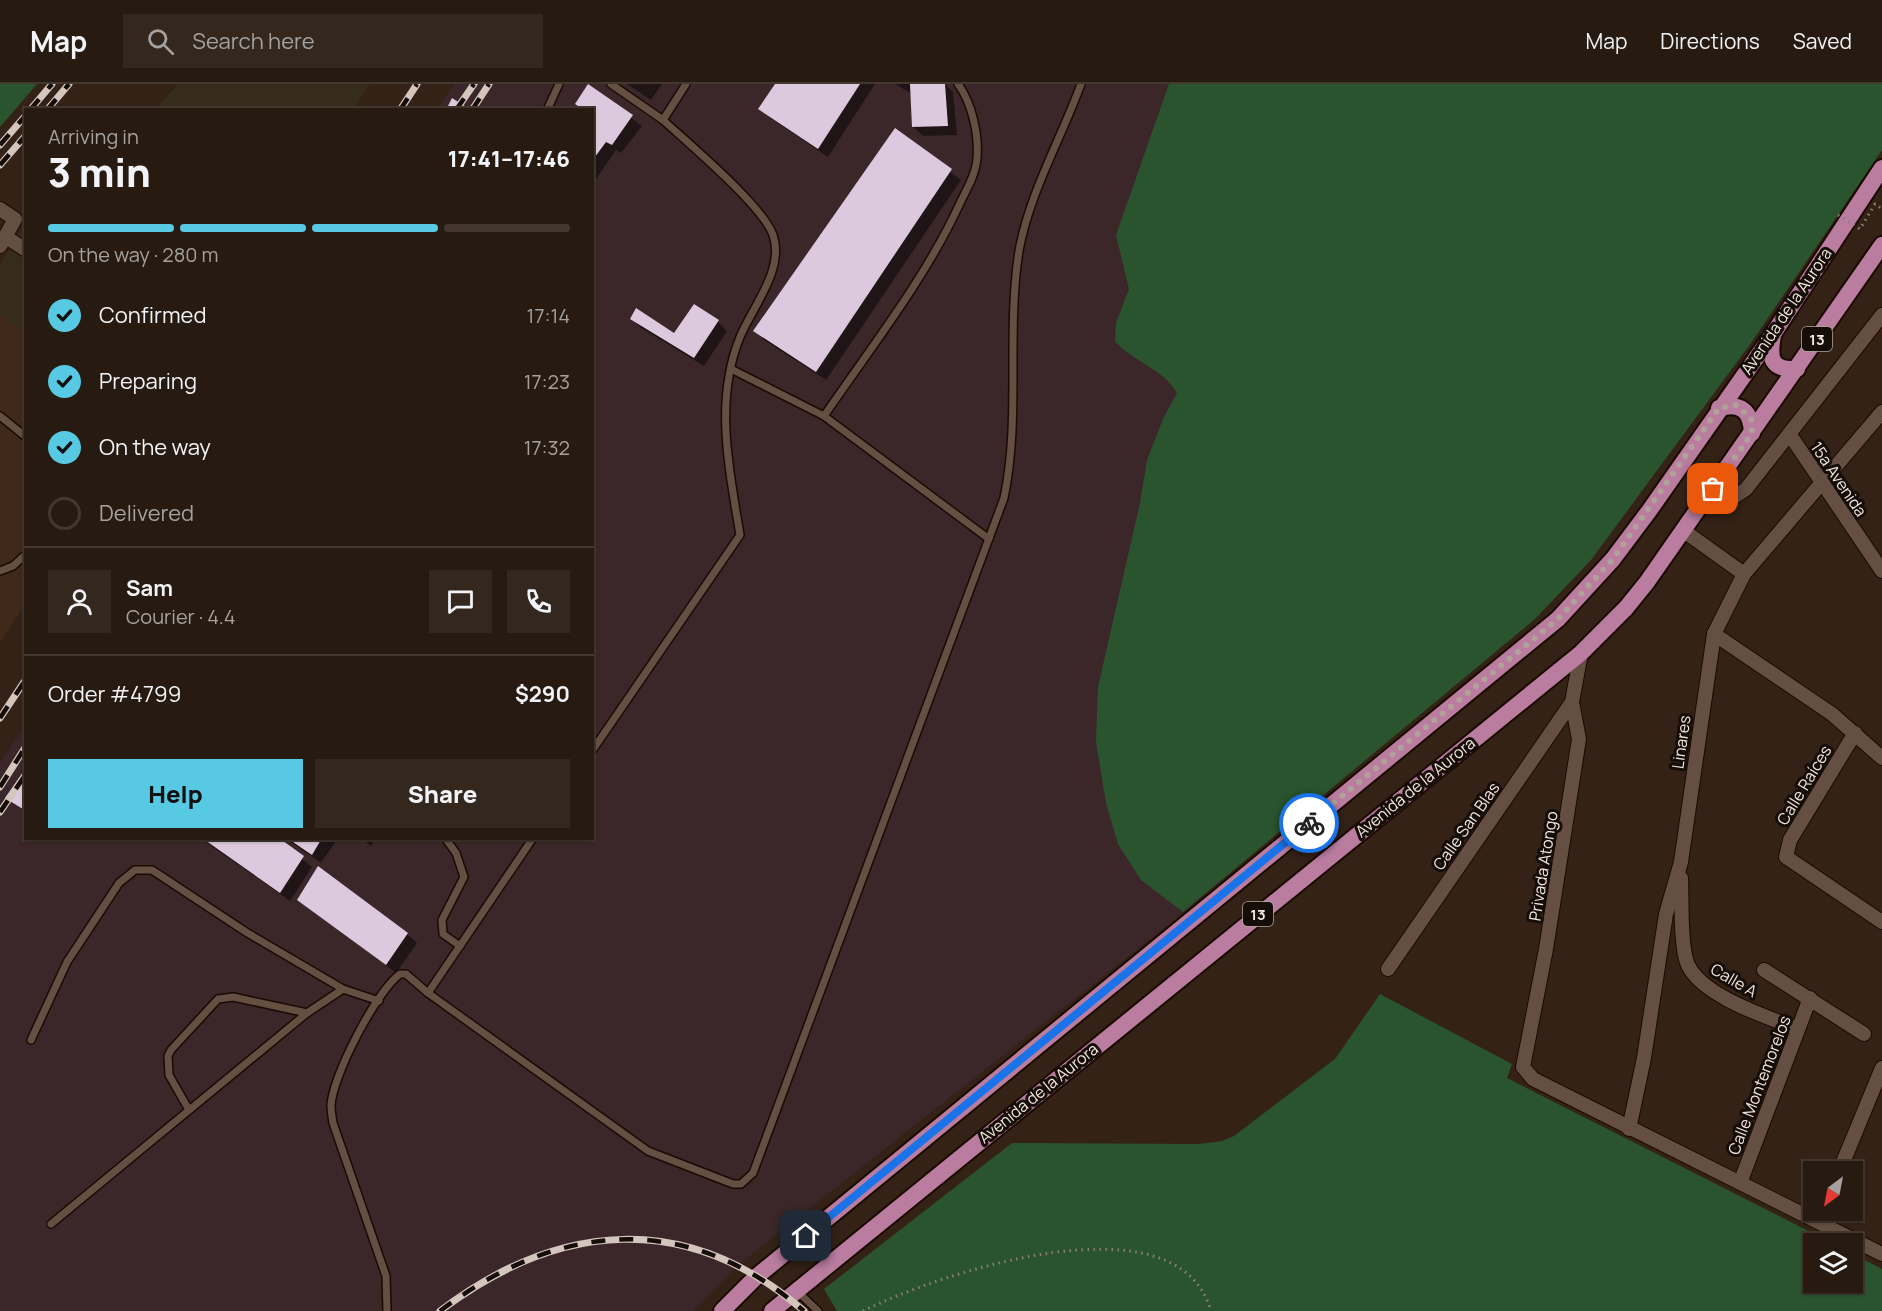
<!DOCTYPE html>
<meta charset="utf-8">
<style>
:root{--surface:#271a10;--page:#33271e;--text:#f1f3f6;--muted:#a4a19f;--line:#433830;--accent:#58c9e3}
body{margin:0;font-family:Manrope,sans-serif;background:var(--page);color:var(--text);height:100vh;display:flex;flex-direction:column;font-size:22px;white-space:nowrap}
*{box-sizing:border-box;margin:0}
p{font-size:20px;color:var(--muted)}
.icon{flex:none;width:33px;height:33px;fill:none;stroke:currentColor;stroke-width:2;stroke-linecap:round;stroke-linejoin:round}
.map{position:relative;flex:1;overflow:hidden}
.side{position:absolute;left:24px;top:24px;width:570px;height:732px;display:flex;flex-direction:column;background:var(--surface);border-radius:0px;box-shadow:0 2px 4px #0004,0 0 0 2px var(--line)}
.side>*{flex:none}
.needle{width:39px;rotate:212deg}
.fabs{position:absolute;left:1803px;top:1077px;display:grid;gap:12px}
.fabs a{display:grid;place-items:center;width:60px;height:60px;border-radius:0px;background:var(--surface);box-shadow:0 2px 4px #0004,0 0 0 2px var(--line);font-size:30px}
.pin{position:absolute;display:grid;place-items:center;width:51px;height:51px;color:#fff;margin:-26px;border-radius:12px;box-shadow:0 3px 9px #0006}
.courier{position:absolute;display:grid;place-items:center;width:60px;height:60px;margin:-30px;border:4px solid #1a73e8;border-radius:50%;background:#fff;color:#222;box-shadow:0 2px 8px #0007}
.summary em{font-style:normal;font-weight:800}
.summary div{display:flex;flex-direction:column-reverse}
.summary{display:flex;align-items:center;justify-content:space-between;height:102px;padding:0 24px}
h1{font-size:39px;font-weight:800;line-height:45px}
.bar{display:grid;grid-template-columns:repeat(4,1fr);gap:9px 6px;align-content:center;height:72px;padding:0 24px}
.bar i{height:8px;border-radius:4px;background:var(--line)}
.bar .active{background:var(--accent)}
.bar p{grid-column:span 4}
.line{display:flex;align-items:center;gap:15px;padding:0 24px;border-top:2px solid var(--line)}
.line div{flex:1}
.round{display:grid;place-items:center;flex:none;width:63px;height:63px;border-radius:0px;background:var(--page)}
ol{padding:0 24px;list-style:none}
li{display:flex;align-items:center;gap:18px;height:66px}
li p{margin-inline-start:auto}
li .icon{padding:6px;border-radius:50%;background:var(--accent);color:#111;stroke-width:4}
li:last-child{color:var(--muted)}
li i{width:33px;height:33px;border:3px solid var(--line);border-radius:50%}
.action{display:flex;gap:12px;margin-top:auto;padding:12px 24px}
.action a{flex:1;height:69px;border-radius:0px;background:var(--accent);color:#111;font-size:24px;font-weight:800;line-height:69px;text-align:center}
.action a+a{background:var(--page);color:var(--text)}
header{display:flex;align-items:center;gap:36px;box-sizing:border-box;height:84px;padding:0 30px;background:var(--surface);border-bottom:2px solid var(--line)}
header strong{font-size:28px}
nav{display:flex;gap:33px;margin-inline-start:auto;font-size:21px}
.search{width:420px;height:54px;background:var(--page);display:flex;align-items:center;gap:15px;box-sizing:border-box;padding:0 21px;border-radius:0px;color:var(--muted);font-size:22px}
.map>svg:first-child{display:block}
.commercial{fill:#362c1c}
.industrial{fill:#3b272a}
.built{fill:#412919}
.green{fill:#2a542e}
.shadow{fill:#0007}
.building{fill:#ddc9dd}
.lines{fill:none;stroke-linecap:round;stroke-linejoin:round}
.service-casing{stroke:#1b0a02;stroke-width:10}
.minor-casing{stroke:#1b0a02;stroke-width:16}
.primary-casing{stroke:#1b0a02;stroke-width:20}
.path{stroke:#8e7f75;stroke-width:3;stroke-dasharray:1.5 4.5;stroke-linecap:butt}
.service{stroke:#644f42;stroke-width:7}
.minor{stroke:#644f42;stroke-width:14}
.primary{stroke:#ba7da0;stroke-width:16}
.rail-casing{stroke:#d4c6bd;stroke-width:7}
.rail{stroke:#150d08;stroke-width:4.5;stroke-dasharray:14;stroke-linecap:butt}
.path-bridge{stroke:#8e7f75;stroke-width:3;stroke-dasharray:1.5 4.5;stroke-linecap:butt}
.done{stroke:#b1a299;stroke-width:6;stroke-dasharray:0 10.8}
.route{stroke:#1a73e8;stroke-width:8}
.labels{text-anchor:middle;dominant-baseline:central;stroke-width:6;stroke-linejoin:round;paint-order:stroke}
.shield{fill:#150d08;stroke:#b1a69e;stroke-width:1.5}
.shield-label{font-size:15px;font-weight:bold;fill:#f4e7df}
.street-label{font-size:16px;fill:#f4e7df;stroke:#150d08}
</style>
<header>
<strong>Map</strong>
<div class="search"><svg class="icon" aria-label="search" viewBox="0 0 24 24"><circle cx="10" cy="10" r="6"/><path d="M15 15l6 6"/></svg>Search here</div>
<nav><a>Map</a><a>Directions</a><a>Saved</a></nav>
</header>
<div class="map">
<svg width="1882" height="1227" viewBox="0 0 1882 1227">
<rect width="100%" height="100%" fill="#342216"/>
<!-- commercial -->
<g class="commercial">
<path d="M178,0h192l-17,25h-198z"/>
<path d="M25,139v109l-25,-18v-49z"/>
</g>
<!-- industrial -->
<path class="industrial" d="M455,0h1427v66l-131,193 -160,217 -56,59 -366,305 -431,341 -46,46h-692v-548l25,-37 1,112h566v-728l-155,-1z"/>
<!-- built -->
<path class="built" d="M0,230l26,18 -1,272 -25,39z"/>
<!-- green -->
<g class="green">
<path d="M0,0h37l-37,43z"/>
<path d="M1169,0h713v66l-131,193 -160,217 -56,59 -352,293 -42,-32 -23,-36 -12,-41 -10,-61 2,-55 42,-184 7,-43 16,-41 14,-26c-13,-24 -44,-31 -62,-52l1,-18 13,-34 -13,-54z"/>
<path d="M1380,910l132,70 -5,14 325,165 -18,1v38h38l1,-28 29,15v42h-1045l-13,-22 188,-146 186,1 24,-3 12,-5 101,-77z"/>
</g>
<!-- shadow -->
<g class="shadow">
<path d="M627,0h35l-11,16z"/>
<path d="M776,0h99l-47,73 -58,-39 -10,-9z"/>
<path d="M895,0h50l8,8 4,43 -34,1 -10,-9 -1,-33z"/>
<path d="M589,2l53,40 -21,27 -5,-3 -24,35v-75h-9l-6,-7z"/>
<path d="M895,46l66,50 -135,200 -62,-40 -9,-10z"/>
<path d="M632,235l43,16 43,-13 9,9 -23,35 -63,-38z"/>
<path d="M26,687v42l-19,-16z"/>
<path d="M200,754h77l35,29 -22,34z"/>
<path d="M285,754h53l-17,25z"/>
<path d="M361,754h15l-5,8z"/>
<path d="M299,815l108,35 10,9 -21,30z"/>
</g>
<!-- building -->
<g class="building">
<path d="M588,0l45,31 -21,30 -6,-3 -14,19v-51h-8l-9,-6z"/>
<path d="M775,0h85l-42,65 -60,-40z"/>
<path d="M910,0h35l3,42 -36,1z"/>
<path d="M452,14l19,12h-25z"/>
<path d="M895,44l57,41 -136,203 -63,-41z"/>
<path d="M694,220l25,16 -25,38 -64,-39 6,-11 38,25z"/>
<path d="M26,684v43l-21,-13z"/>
<path d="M202,754h77l25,18 -24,37z"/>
<path d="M287,754h35l-10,17z"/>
<path d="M318,782l90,67 -22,32 -89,-65z"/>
</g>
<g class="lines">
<defs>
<g id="service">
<path d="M611,0l52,36 23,-36"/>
<path d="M958,0c14,19 21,51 19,74 -1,15 -9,29 -16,43 -35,77 -89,145 -137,215l165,123"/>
<path d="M547,26l12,-26"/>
<path d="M731,285l93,47"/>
<path d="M0,332l26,21"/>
<path d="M0,487l13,-5 13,-12"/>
<path d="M592,667l148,-216c-11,-67 -26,-134 0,-198 13,-31 45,-68 33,-102 -10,-29 -84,-91 -110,-115"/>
<path d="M445,754l11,15 8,24 -22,43 1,14 17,12"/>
<path d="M428,909l105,-155"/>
<path d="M31,956l36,-78 52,-79 16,-13h17l94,62 97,57"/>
<path d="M189,1026l-20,-35 -1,-19 3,-6 47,-51 15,-2 74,16"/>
<path d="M51,1140l256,-211 36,-24 36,12"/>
<path d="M798,1208l20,19"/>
<path d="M387,1227l-1,-35 -53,-153c-1,-6 -2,-13 -2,-18 2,-30 45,-113 69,-131h6l22,19 220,158 85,33h8l12,-11 251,-675c17,-81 2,-165 15,-247 10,-57 42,-112 62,-167"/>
</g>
<g id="minor">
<path d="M0,125l15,10 -15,27"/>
<path d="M6,153l20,13"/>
<path d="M1790,351l92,136"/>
<path d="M1713,405l21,8 12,-8 136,-174"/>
<path d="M1684,447l60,43"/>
<path d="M1714,550l118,80 50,44"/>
<path d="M1581,569l-9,49 7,37 -33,210 -23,118 10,12 349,175"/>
<path d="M1855,649l-65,107 -4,17 96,65"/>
<path d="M1681,794c1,21 -1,69 7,87 14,31 79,52 110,64"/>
<path d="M1388,885l184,-267"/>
<path d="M1764,886l100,64"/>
<path d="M1629,1045l15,-71 22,-144 15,-52 33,-228 30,-60 138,-162"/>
<path d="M1839,1088l43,-104"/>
<path d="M1740,1099l70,-185"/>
</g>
<g id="primary">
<path d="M1773,251c-4,23 -3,35 24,34"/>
<path d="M1719,324c22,-6 32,3 33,25"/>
<path d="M722,1227l34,-34 802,-658 55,-60 36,-48 124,-177 109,-166"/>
<path d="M772,1227l809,-658 45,-45 21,-26 235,-337"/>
</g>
</defs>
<!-- service casing -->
<use href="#service" class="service-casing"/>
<!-- minor casing -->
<use href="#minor" class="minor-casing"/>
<!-- primary casing -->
<use href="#primary" class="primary-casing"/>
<!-- path -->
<path class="path" d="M863,1227c72,-36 314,-119 348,0"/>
<!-- service -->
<use href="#service" class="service"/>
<!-- minor -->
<use href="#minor" class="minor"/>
<!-- primary -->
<use href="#primary" class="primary"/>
<defs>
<g id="rail">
<path d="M30,26l22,-26"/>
<path d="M47,26l22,-26"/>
<path d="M400,26l17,-26"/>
<path d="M456,26l18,-26"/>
<path d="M472,26l17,-26"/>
<path d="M0,61l26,-30"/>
<path d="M0,81l26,-30"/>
<path d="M0,634l26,-39"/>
<path d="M0,703l26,-41"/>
<path d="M0,728l26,-38"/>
<path d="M440,1227c119,-90 247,-101 364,0"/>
</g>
</defs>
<!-- rail casing -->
<use href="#rail" class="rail-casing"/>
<!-- rail -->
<use href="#rail" class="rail"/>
<!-- path-bridge -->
<path class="path-bridge" d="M1838,131l22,14 15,-25 7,5"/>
</g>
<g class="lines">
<!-- done -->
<path class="done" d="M1309,739l249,-204 55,-60 106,-151 17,-3 15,13 1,15 -39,56"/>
<!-- route -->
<path class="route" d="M806,1152l503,-413"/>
</g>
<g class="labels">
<!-- shield labels -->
<g class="shield">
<rect x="1802" y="243" width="30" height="24" rx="4.5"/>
<rect x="1243" y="818" width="30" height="24" rx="4.5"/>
</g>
<g class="shield-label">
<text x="1817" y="255">13</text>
<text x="1258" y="830">13</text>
</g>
<!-- street labels -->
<g class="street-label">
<text transform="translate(1786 227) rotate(-56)">Avenida de la Aurora</text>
<text transform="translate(1839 395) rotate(56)">15a Avenida</text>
<text transform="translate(1681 658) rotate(-82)">Linares</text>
<text transform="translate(1804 701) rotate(-59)">Calle Raíces</text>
<text transform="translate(1415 703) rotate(-39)">Avenida de la Aurora</text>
<text transform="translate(1466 742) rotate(-55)">Calle San Blas</text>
<text transform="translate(1543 782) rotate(-81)">Privada Atongo</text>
<text transform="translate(1734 896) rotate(30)">Calle A</text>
<text transform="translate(1759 1001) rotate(-69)">Calle Montemorelos</text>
<text transform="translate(1038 1009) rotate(-39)">Avenida de la Aurora</text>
</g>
</g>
</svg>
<div class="fabs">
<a><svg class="needle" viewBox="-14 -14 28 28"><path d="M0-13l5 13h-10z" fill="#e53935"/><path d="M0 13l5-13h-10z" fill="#a4a19f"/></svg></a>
<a><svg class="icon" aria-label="layers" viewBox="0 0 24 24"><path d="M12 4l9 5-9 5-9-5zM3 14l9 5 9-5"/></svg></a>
</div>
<div class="pin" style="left:1713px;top:405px;background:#ea580c"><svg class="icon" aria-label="bag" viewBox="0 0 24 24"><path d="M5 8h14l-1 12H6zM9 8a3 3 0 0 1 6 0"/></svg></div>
<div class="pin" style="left:806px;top:1152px;background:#1f2937"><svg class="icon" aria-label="home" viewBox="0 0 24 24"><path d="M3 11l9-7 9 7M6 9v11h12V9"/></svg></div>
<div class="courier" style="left:1309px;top:739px"><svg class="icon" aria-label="bike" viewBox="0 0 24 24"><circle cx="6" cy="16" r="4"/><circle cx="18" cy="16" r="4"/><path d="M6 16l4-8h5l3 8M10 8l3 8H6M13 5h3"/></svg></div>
<section class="side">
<div class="summary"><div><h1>3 min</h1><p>Arriving in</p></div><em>17:41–17:46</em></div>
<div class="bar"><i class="active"></i><i class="active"></i><i class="active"></i><i></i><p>On the way · 280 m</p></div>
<ol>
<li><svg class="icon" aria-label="check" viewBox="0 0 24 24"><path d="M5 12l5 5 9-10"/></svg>Confirmed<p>17:14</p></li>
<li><svg class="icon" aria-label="check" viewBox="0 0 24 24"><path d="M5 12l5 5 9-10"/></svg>Preparing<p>17:23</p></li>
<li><svg class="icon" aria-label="check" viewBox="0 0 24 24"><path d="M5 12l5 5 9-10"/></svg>On the way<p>17:32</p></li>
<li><i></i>Delivered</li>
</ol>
<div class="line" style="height:108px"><a class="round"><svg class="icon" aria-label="person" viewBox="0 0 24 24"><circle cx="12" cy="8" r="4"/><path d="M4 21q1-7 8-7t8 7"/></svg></a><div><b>Sam</b><p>Courier · 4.4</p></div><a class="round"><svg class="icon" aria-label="chat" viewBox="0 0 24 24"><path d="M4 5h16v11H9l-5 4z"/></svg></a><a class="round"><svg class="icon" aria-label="phone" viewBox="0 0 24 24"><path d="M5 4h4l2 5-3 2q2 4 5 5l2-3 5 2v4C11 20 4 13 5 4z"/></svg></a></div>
<div class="line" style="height:78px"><div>Order #4799</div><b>$290</b></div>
<div class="action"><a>Help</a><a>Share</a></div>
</section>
</div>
